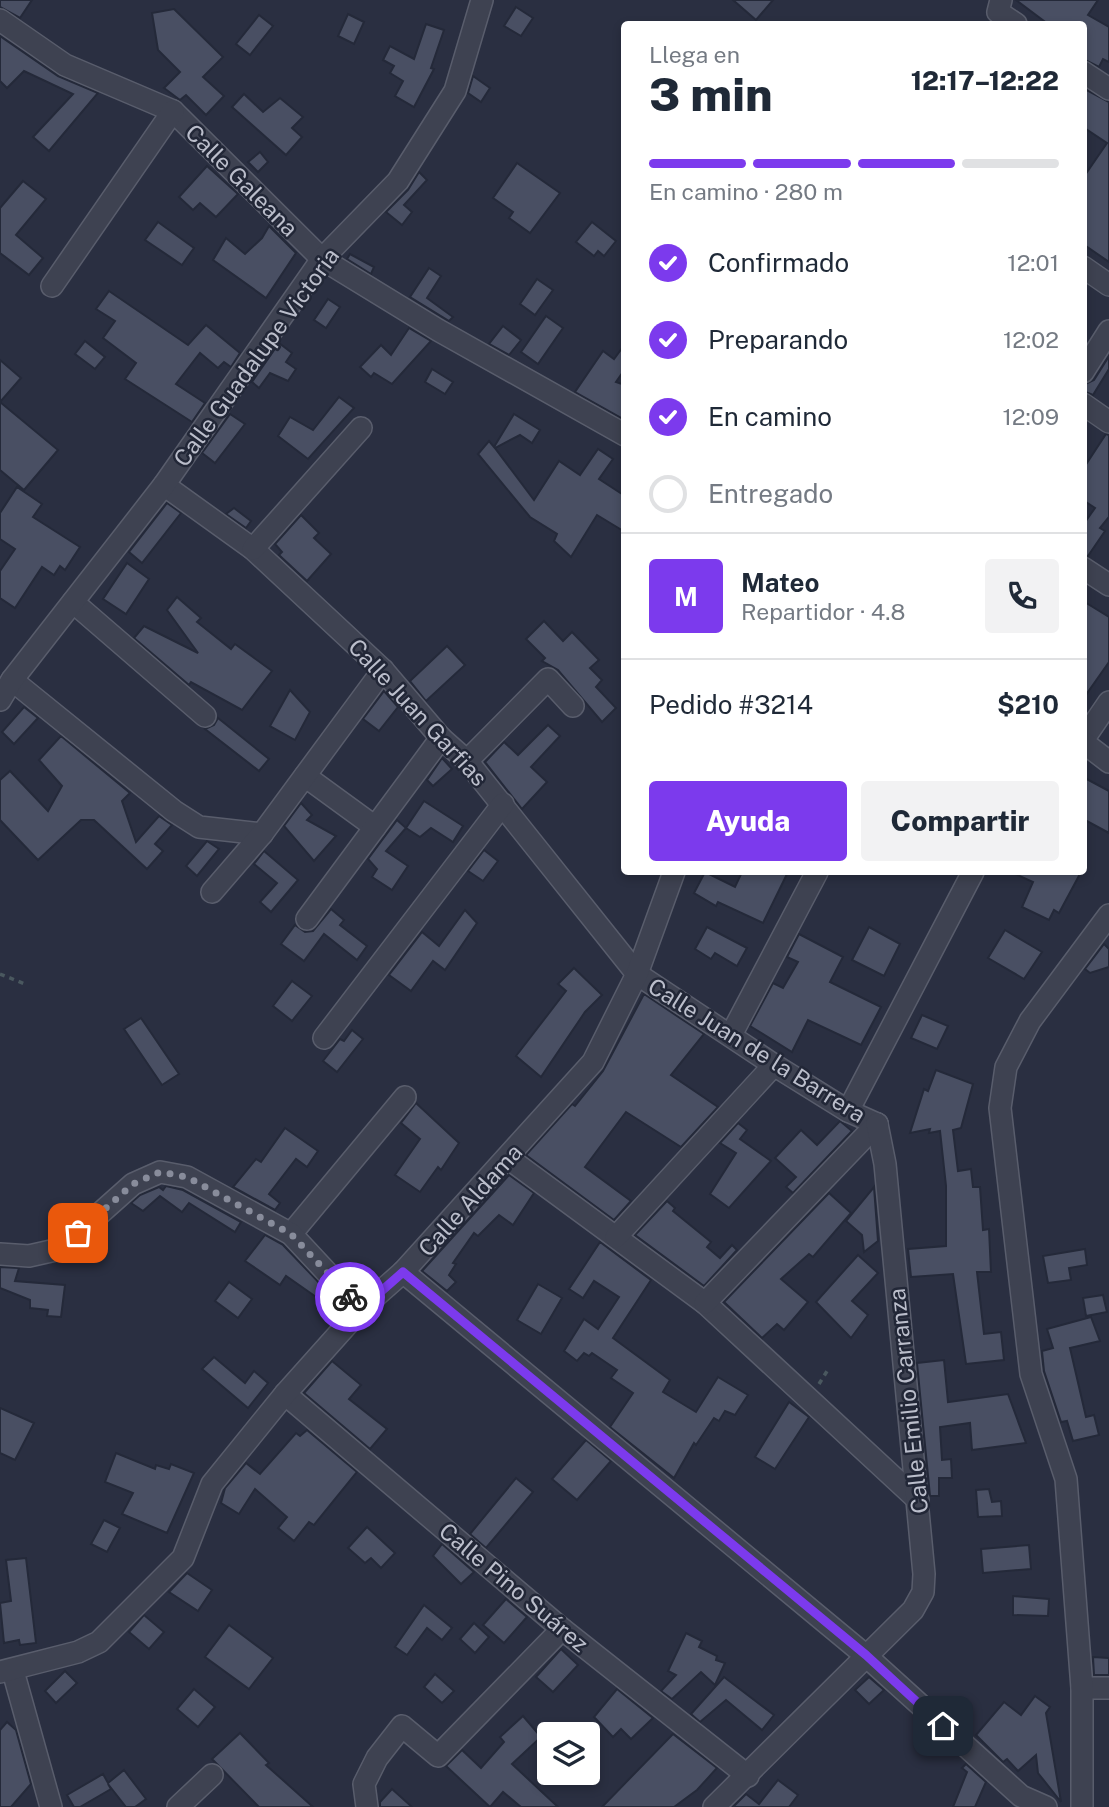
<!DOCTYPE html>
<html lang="es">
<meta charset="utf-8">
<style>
:root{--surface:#fff;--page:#f2f2f3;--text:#1f2937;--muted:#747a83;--line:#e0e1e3;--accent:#7c3aed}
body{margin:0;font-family:"Public Sans",sans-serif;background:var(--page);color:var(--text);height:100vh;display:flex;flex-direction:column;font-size:26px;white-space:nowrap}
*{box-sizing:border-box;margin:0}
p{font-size:23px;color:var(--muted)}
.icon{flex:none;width:38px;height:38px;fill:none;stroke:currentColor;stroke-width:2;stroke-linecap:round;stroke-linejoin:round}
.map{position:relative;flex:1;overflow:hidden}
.side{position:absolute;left:621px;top:21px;width:466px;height:854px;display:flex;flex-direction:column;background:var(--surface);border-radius:7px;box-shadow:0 4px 10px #0003}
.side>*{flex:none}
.controls{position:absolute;left:537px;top:1722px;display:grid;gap:14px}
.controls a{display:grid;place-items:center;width:63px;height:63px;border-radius:7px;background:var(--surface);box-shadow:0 4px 10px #0003;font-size:35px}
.pin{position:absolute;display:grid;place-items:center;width:60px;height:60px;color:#fff;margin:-30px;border-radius:14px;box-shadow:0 4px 10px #0006}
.courier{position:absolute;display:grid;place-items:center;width:70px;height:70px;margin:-35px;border:5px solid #7c3aed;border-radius:50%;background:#fff;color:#222;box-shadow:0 2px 9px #0007}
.summary em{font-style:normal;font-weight:800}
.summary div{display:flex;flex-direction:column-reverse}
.summary{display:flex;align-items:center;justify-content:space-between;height:119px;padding:0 28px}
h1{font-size:46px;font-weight:800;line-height:52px}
.bar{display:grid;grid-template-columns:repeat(4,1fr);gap:10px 7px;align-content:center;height:84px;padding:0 28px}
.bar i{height:9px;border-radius:5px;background:var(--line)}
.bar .current{background:var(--accent)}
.bar p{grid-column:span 4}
.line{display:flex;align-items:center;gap:18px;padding:0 28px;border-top:2px solid var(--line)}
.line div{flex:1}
.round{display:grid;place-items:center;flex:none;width:74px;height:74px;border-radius:7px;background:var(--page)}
ol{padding:0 28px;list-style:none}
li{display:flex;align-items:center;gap:21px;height:77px}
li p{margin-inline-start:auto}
li .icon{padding:7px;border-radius:50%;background:var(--accent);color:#fff;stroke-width:4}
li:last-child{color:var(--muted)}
li i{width:38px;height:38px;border:4px solid var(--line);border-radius:50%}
.action{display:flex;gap:14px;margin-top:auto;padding:14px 28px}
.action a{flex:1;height:80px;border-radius:7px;background:var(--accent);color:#fff;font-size:28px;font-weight:800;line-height:80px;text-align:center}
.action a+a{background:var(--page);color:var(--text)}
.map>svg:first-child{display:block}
.building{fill:#494f63;stroke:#242939;stroke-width:2}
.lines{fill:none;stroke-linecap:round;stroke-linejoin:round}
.street-casing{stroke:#595d6c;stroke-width:24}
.path{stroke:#4a585f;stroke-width:3.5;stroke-dasharray:5 5;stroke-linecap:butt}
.street{stroke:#3e4251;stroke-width:21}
.done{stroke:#888c9b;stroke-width:7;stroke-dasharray:0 12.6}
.route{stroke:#7c3aed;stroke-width:9}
.labels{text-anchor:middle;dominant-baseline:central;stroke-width:5;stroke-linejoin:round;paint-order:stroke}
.street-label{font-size:23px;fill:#bbbecb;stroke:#222737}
</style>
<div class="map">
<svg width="1109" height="1807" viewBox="0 0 1109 1807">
<rect width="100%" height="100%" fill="#2a2f41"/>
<!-- building -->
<g class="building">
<path d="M0,0h32l-12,18 -20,-11z"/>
<path d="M733,0h40l-17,20z"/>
<path d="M1016,0h82l-10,15 21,12v35l-6,-3 -4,8 -16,-8v-36l-35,1z"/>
<path d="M516,7l17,11 -12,18 -17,-10z"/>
<path d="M174,9l49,48 -20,20 21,19 -18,19 -20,-20 -6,5 -16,-12 16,-16 -22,-22 -6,-37z"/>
<path d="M348,14l16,8 -10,22 -16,-8z"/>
<path d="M259,15l14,11 -23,29 -14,-11z"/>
<path d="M426,24l18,6 -13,38 3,1 -20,38 -19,-11 8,-15 -13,-8 4,-7 -11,-6 7,-14 24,13z"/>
<path d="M0,36l58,40 40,17 -49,58 -16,-14 40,-43 -49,-23 -17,17 -7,-7z"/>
<path d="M473,76l17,12 -9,14 -13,-9z"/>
<path d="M1083,88l26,14v160l-26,-18v-66l24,-35 -24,-16z"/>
<path d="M244,94l19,18 17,-14 23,19 -11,11 10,9 -16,18 -54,-48z"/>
<path d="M260,152l8,10 -10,10 -10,-10z"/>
<path d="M517,163l43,30 -30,40 -21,-15 4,-6 -20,-14z"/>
<path d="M207,166l31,28 -22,23 -16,-14 -7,7 -14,-13z"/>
<path d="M419,172l8,8 -23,25 8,7 -10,13 -16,-13 22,-22z"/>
<path d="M23,181l23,18 -30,36 27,23 -14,17 -29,-22v-45z"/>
<path d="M158,222l36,26 -12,17 -37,-25z"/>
<path d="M592,222l24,19 -12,15 -6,-5 -4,5 -18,-14z"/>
<path d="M269,226l27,27 -30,45 -53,-38 13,-22 19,16 17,-16z"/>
<path d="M350,254l24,13 -3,7 -24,-15z"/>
<path d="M429,268l12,8 -14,22 26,19 -4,4 -39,-24z"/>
<path d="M537,279l16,11 -18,25 -15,-11z"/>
<path d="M109,291l79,54 18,-20 34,28 -9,14 -7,-5 -6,6 -18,-15 -24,31 29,19 -13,19 -67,-43 11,-16 -33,-25 12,-17 -19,-12z"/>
<path d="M328,299l12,8 -14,21 -12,-8z"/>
<path d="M546,316l17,12 -25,36 -17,-12z"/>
<path d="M503,326l18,14 -12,15 -20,-11z"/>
<path d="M409,328l22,13 -39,43 -18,-11 -3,4 -11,-10 21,-22 10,10z"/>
<path d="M85,341l20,16 -10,12 -20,-15z"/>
<path d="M279,343l13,10 -6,9 10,7 -8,12 -18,-8 -11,15 -7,-6z"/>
<path d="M625,344v25l-9,13 9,3v35l-50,-28 28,-41 11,8z"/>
<path d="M1109,356v13l-16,26 -10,-4v-6l11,-5z"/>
<path d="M0,360l21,18 -21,24 58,48 -34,40 -24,-20z"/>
<path d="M432,369l21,13 -8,12 -20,-12z"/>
<path d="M339,397l15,11 -46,51 -30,-23 12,-19 23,13z"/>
<path d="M230,414l15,10 -30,39 -13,-10z"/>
<path d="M514,414l26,16 -8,13 -12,-8 -25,13 39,52 25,-39 21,14 18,-26 15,10 -14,20 26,17v36l-28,-17 -26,42 -17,-16 3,-7 -27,-17 -52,-63 11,-13 5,6z"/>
<path d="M1106,434l3,1v82l-9,11 5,3 -17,25 -5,-1v-30l12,-17 -12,-8v-31z"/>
<path d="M17,487l25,17 -9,13 47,30 -15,23 -5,-4 -6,9 -12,-8 -27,41 -15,-10v-27l15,-22 -15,-10v-26z"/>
<path d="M167,503l14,10 -39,50 -13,-11z"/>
<path d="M234,508l17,13 -5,7 -20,-14z"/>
<path d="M301,515l18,18 -5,5 17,16 -24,27 -28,-26 3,-3 -7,-8z"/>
<path d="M127,563l22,16 -23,35 -23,-15z"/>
<path d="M177,597l24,21 -4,4 34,27 4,-5 37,27 -30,39 -51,-28 -2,3 -55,-47 10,-12 54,27 -31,-43z"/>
<path d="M1083,601l26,16v45l-26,37z"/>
<path d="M544,621l19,20 9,-9 27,28 -9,8 12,12 -6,7 20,21 -14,14 -44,-52 -16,-9 3,-3 -19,-19z"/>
<path d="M447,646l18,19 -39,36 -16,-20z"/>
<path d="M290,690l20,22 -15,28 -25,-14z"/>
<path d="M384,691l14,16 -19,24 -16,-12z"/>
<path d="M24,707l14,11 -24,26 -12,-12z"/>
<path d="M218,718l51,41 -10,12 -54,-42 9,-4z"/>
<path d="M548,725l12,11 -29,31 16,15 -25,27 -37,-47 19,-20 14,13z"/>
<path d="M61,736l69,57 -8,8 14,41 23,-26 13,9 -17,19 8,7 -16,18 -53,-49h-13l-43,40 -38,-40v-40l10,-9 38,40 14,-25 -23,-26z"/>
<path d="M442,758l10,11 -19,17 -6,-6z"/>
<path d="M1083,777l26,14v42l-26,-14z"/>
<path d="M424,801l39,25 -10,16 -22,-14 -11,9 -14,-9z"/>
<path d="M301,803l11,12 -5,5 29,16 -22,25 -30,-35z"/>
<path d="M397,820l9,8 -20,23 22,15 -16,24 -20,-13 5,-8 -9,-10z"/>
<path d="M207,841l12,8 -22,27 -11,-10z"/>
<path d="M484,850l14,11 -15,20 -15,-10z"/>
<path d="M264,851l34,29 -27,32 -11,-10 17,-19 -23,-19z"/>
<path d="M705,872l30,15 7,-15h46l-25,51 -45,-21 -2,4 -22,-13z"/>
<path d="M1011,872h70l-22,41 -5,-3 -5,10 -27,-13 11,-25z"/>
<path d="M331,909l13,11 -4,5 27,21 -10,14 -33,-26 -20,27 -23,-17 14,-19 10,7 8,-1z"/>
<path d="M465,910l12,13 -32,47 -12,-9 -22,30 -22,-16 33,-43 17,14z"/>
<path d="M707,927l40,21 -10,18 -22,-13 -4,6 -16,-10z"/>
<path d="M869,927l31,17 -16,32 -32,-16z"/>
<path d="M1005,930l37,22 -18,27 -36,-21z"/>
<path d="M799,934l44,23 -13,25 51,25 -20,38 -53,-25 -16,32 -42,-26 23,-43 10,5 15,-26 -11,-5z"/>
<path d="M1104,944l5,5v18l-19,6 -5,-4z"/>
<path d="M574,968l28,27 -17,17 -44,65 -25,-21 50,-65 -8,-7z"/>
<path d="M292,981l20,15 -20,25 -19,-15z"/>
<path d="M644,994l60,40 -33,41 47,32 -37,40 -55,-35 -41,55 46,34 -17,19 -88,-65 46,-51 3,2 28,-35z"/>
<path d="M922,1015l26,11 -11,23 -26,-11z"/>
<path d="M141,1018l38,56 -17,11 -38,-56z"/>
<path d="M352,1030l11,9 -26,33 -14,-11 17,-22 4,2z"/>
<path d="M936,1070l37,14 -12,44 -8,2 5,41 13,-2 2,18h7l3,43 6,-1 2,43h-14l7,62 17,-2 3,28 -38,4 -13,-90 -42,3 -3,-28 38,-3v-60l-6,-55 -11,2 1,-4 -20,4 14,-44 4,2z"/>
<path d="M416,1103l43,40 -18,27 -3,-3 -18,25 -25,-17 25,-36 -19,-16z"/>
<path d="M840,1121l12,10 -59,62 -7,-6 10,-10 -21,-19 26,-28 16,15z"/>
<path d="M738,1123l9,7 -7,9 31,22 -42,47 -19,-14 26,-41 -16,-10z"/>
<path d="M285,1128l33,23 -11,16 -11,-8 -27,35 11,9 -5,7 -42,-23 23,-28 5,3z"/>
<path d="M509,1175l25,18 -21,32 -14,-10 -21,21 -4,-3 -21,30 3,1 -7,11 7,7 -9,9 -25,-20z"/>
<path d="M166,1186l17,4 58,32 -6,10 -46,-29 -7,9 -22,-16 -17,15 -12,-8 9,-8 19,-8 4,3z"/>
<path d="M874,1187l4,54 -14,11 -2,-17 -16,-14z"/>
<path d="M829,1193l22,20 -38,44 -4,-3 -28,25 27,23 -24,28 -7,-6 -15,14 -38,-36z"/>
<path d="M667,1201l8,7 -2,3 38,31 -4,5 13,11 12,-13 5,5 -33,36 -69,-51z"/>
<path d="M265,1235l18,10 43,45 -7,9 -33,-23 -6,9 -35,-24z"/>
<path d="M600,1242l51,38 -38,58 57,42 -7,12 33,20 22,-35 30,18 -13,20 -10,-4 -6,10 -5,-3 -18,27 -2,-2 -20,35 -64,-51 23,-34 -22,-15 6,-8 -25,-17 -3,3 -5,-3 -7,8 -13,-10 20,-32 14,10 21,-32 -25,-16 -11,17 -14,-9z"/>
<path d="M1085,1249l2,16 -18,3 2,12 -23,3 -5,-27z"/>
<path d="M858,1255l20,18 -26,28 16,14 -17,23 -35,-36z"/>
<path d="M0,1267l19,1 -4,13 50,4 -4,32 -14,-1 1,-6 -18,-2v-8l-30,-12z"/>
<path d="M229,1282l23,17 -14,19 -23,-17z"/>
<path d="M538,1284l24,14 -21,36 -24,-14z"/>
<path d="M1103,1295l4,17 -21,4 -3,-18z"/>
<path d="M1091,1317l9,24 -30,7 16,69 8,-2 5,20 -26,6 -6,-20 -6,1 -17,-51 -2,-20 11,-3 -6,-19z"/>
<path d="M214,1357l31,26 9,-12 14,12 -20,25 -46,-39z"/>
<path d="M944,1360l4,42 60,-8 18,49 -54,7 -2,-27 -30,4 2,33 9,-1 1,19h-13v18h-9l-13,-133z"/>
<path d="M332,1361l29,24 -12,14 38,30 -17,20 -66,-56z"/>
<path d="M789,1402l20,15 -34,52 -20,-12z"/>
<path d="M0,1408l34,15 -19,37 -15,-7z"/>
<path d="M307,1430l50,42 -43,53 -5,-3 -15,19 -16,-13 9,-11 -32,-28 -16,25 -18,-11 4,-15 21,-25 14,11 36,-41 4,3z"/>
<path d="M586,1440l25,21 -34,39 -25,-21z"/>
<path d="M116,1453l39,16 1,-4 13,4 2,-5 23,9 -27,60 -45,-19 11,-21 -28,-11z"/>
<path d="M516,1478l17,14 -47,56 -16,-14z"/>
<path d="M989,1489l3,13 9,-1 1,15 -24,1 -2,-27z"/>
<path d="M104,1520l16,8 -13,24 -16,-8z"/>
<path d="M367,1527l28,26 -14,15 -10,-10 -6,5 -17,-15z"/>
<path d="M442,1544l32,28 -13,12 -28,-28z"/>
<path d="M1029,1545l2,24 -48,4 -2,-24z"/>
<path d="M26,1558l10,85 -16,2 -1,-5 -15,3 -4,-40 11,-2 -5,-41z"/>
<path d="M187,1573l25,17 -14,21 -29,-19z"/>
<path d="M1013,1596l36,3 -1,17 -35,-1z"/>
<path d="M506,1599l21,18 -23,26 -21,-18z"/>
<path d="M424,1605l28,23 -10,12 -15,-12 -20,27 -12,-8z"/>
<path d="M144,1615l20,17 -15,17 -20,-17z"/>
<path d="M474,1623l15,14 -14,16 -15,-14z"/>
<path d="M229,1625l44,33 -24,31 -44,-32z"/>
<path d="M686,1633l16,8 -3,6 18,9 -1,4 9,3 -10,22 -14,-13 -29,27 -11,-8 15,-16 -8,-4z"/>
<path d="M561,1649l17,16 -25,27 -17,-15z"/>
<path d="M1093,1657l16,1v17h-15z"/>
<path d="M65,1671l12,12 -21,20 -11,-12z"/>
<path d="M435,1674l19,17 -12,12 -18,-16z"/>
<path d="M724,1677l50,38 -12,15 -36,-30 -26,22 -9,-8z"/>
<path d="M869,1677l15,13 -15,14 -14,-14z"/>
<path d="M194,1689l21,18 -17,20 -21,-18z"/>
<path d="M617,1689l36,29 -22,21 -10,-10 -8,8 -19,-20z"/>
<path d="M1035,1696l15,11 -4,6 15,89 -23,-29 -2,-18 -18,16 -11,-12 -4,3 -27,-27 28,-33 17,13z"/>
<path d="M523,1716l18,21 -29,27 46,43h-37l-18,-15 -13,15 -44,-41 16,-16 19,18 23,-26 -4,-5z"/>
<path d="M7,1722l9,8 15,54 -20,23h-11v-77z"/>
<path d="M240,1733l29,30 -3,2 47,42h-54l-47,-48z"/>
<path d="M673,1734l44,34 -20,22 -23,17h-72z"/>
<path d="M966,1764l20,18 -11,25h-22l14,-35 -5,-4z"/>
<path d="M124,1770l22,29 -11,8h-9l-18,-23 3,5 -31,18h-6l-7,-12 36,-21 5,9z"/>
<path d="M778,1780l20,15 -9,12h-56l13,-13 13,10z"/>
<path d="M392,1789l20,18h-32v-5z"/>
</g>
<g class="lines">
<defs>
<g id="street">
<path d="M1001,0l-3,12 18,12"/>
<path d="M0,20l65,45 108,46 149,148 116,71 187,105"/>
<path d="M1083,72l26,17"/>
<path d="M1083,267l26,18"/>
<path d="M52,286l121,-175"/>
<path d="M1083,372l26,-41"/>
<path d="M1083,404l26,18"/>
<path d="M164,485l89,64 130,121 58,68 26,23 170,213 137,91 74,46 29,13"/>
<path d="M253,549l108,-121"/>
<path d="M1083,568l26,17"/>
<path d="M73,602l132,114"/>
<path d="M12,680l162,131 25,16 63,7"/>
<path d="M0,700l12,-20 152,-195 158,-226 76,-78 57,-90 27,-91"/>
<path d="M1083,740l26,-38"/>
<path d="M1083,742l26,20"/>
<path d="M467,761l81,-82 25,27"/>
<path d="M305,776l70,51"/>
<path d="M212,892l50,-58 121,-164"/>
<path d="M307,919l134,-181"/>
<path d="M731,1035l86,-163"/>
<path d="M324,1038l179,-234"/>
<path d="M848,1111l125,-239"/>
<path d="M508,1158l197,145 213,197"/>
<path d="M291,1234l114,-137"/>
<path d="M616,1237l158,-172"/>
<path d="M0,1254l29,2 31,-7 73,-65 27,-12 27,5 104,57 70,75"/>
<path d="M403,1272l462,383 156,141 25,11"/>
<path d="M705,1303l172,-179"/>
<path d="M285,1394l277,235 186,147"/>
<path d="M13,1671l38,136"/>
<path d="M0,1672l78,-20 21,-10 84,-84 29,-74 73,-90 76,-85 42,-37 190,-210 44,-88 37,-102"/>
<path d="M1082,1688h27"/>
<path d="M178,1807l34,-32"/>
<path d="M367,1807l-3,-23 13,-26 25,-32 36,30 124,-127"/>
<path d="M714,1807l199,-197 10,-18 1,-18 -39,-410 -8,-40"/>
<path d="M1082,1807v-119l-16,-209 -35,-105 -31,-266 6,-41 24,-46 79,-106"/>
</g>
</defs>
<!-- street casing -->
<use href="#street" class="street-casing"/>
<!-- path -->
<g class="path">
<path d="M0,974l25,10"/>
<path d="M819,1384l10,-16"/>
</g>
<!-- street -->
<use href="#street" class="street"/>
</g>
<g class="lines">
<!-- done -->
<path class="done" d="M78,1233l55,-49 27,-12 27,5 104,57 59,63"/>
<!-- route -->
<path class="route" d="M350,1297l11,12 42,-37 463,383 77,71"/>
</g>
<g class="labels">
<!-- street labels -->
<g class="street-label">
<text transform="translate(242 180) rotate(45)">Calle Galeana</text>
<text transform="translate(256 357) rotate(-54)">Calle Guadalupe Victoria</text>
<text transform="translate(418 712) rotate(47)">Calle Juan Garfias</text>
<text transform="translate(757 1050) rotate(32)">Calle Juan de la Barrera</text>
<text transform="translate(470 1200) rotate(-48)">Calle Aldama</text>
<text transform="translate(908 1401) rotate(-96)">Calle Emilio Carranza</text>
<text transform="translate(514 1587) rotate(40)">Calle Pino Suárez</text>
</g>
</g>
</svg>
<div class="controls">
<a><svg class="icon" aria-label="layers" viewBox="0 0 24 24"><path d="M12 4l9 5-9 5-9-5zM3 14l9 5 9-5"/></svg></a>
</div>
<div class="pin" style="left:78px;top:1233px;background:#ea580c"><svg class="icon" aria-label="bag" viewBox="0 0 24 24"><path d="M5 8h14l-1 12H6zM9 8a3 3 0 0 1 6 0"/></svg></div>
<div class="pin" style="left:943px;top:1726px;background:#1f2937"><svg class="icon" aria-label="home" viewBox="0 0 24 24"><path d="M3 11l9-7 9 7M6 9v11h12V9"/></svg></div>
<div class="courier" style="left:350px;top:1297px"><svg class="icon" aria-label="bike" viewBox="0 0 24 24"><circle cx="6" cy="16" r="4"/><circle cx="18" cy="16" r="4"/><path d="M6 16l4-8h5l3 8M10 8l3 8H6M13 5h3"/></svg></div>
<section class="side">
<div class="summary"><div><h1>3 min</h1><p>Llega en</p></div><em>12:17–12:22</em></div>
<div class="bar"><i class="current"></i><i class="current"></i><i class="current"></i><i></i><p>En camino · 280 m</p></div>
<ol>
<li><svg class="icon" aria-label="check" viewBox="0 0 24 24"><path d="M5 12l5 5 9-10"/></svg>Confirmado<p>12:01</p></li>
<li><svg class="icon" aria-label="check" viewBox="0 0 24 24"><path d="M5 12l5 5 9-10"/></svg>Preparando<p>12:02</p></li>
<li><svg class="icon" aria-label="check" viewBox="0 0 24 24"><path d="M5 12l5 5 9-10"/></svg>En camino<p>12:09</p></li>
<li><i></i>Entregado</li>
</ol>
<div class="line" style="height:126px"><b class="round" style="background:var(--accent);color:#fff">M</b><div><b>Mateo</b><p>Repartidor · 4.8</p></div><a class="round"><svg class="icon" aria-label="phone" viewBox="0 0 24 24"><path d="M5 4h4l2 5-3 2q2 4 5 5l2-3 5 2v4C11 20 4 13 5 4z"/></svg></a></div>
<div class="line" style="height:91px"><div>Pedido #3214</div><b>$210</b></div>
<div class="action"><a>Ayuda</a><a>Compartir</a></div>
</section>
</div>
